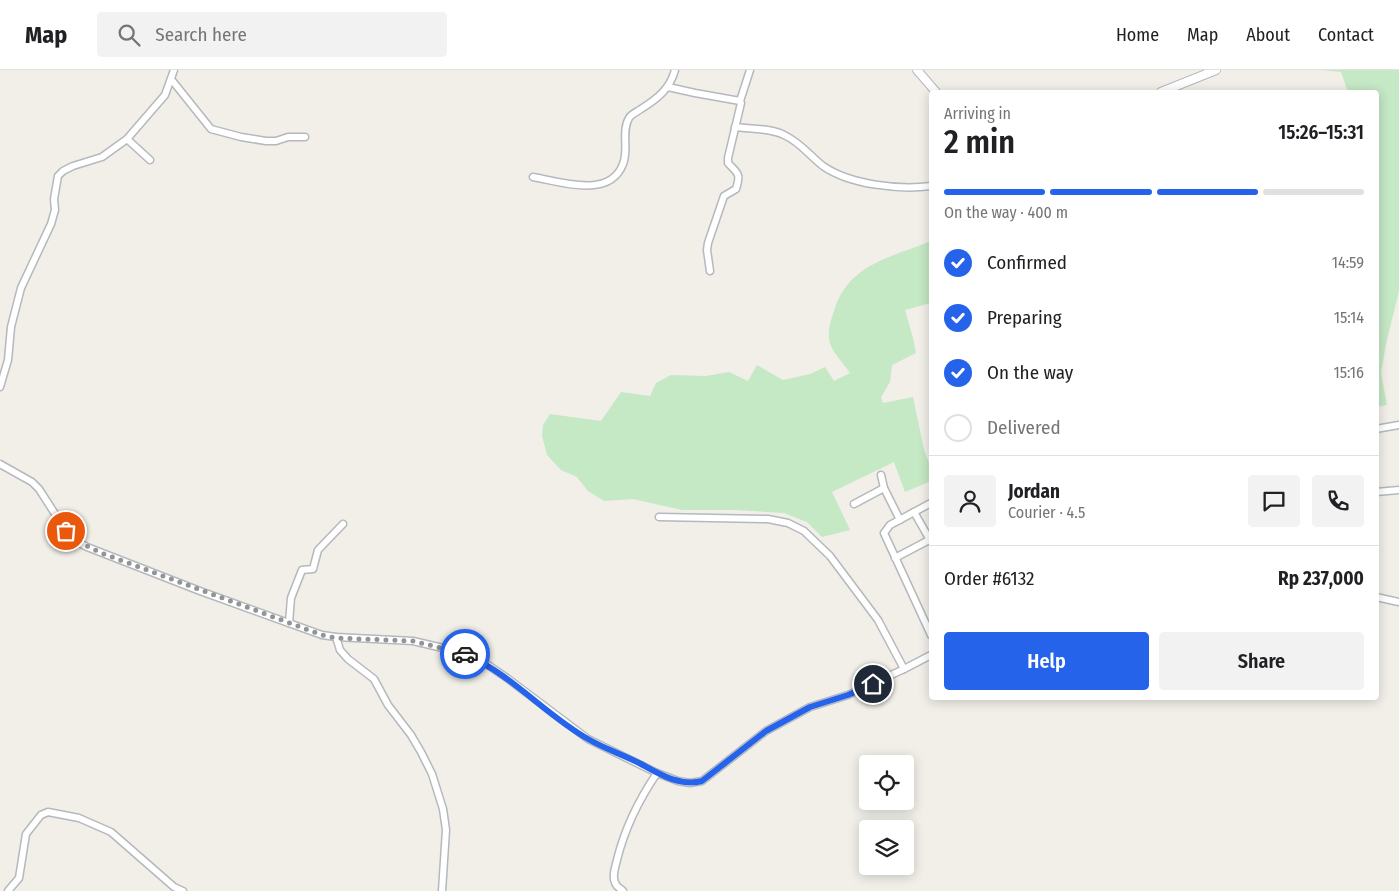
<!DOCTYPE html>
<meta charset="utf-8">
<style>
:root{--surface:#fff;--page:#f2f2f2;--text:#202124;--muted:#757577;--line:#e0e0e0;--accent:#2563eb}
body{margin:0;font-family:"Fira Sans Condensed",sans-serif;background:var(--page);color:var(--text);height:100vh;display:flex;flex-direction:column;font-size:19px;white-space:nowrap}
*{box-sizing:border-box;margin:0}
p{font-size:16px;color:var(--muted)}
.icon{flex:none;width:28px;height:28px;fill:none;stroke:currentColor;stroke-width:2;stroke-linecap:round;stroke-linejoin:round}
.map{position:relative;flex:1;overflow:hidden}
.side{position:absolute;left:929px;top:20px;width:450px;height:610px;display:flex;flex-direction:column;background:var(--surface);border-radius:5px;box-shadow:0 2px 12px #0003}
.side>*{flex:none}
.buttons{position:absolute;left:859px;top:685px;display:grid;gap:10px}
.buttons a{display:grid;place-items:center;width:55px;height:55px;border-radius:5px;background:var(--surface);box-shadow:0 2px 12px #0003;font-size:25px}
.pin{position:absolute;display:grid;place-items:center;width:42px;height:42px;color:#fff;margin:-21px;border:2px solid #fff;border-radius:50%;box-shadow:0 1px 5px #0007}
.courier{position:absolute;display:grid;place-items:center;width:50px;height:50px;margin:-25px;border:4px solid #2563eb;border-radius:50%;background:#fff;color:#222;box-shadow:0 1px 6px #0007}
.head em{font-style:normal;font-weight:600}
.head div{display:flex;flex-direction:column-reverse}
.head{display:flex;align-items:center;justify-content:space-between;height:85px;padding:0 15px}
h1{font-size:32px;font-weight:600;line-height:38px}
.bar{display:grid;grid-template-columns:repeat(4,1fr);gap:8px 5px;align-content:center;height:60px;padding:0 15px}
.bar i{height:6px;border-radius:4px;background:var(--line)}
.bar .current{background:var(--accent)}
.bar p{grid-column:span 4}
.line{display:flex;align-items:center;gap:12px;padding:0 15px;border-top:1px solid var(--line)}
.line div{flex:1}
.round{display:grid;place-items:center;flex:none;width:52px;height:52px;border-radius:5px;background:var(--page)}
ol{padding:0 15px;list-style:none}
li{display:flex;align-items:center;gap:15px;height:55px}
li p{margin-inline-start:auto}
li .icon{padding:5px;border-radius:50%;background:var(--accent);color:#fff;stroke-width:4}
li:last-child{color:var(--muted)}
li i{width:28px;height:28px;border:2px solid var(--line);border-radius:50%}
.primary-button{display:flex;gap:10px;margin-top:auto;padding:10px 15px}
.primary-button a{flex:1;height:58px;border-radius:5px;background:var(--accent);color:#fff;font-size:20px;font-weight:600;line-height:58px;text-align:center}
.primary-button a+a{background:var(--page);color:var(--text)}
header{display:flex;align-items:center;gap:30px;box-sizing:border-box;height:70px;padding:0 25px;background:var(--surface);border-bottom:1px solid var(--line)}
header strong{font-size:24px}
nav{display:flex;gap:28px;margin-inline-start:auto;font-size:18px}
.search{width:350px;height:45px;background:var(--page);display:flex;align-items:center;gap:12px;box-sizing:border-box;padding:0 18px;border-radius:5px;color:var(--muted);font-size:19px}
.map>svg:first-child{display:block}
.green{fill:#c5e8c5}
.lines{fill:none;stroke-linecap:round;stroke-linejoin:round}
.minor-casing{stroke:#b5b8bc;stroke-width:9}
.tertiary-casing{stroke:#b5b8bc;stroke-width:10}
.minor{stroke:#fff;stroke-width:6}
.tertiary{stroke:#fff;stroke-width:8}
.done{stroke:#929495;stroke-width:5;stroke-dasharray:0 9}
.route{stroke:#2563eb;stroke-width:6}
</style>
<header>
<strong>Map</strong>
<div class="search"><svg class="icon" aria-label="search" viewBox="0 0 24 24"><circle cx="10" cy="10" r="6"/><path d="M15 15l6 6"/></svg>Search here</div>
<nav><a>Home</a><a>Map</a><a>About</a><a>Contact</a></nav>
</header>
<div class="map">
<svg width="1399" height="821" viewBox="0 0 1399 821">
<rect width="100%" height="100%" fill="#f1efe8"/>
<!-- green -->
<g class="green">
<path d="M1321,0h78v221l-13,53 -5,29 6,32 -11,2v-315h-28l-7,-20z"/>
<path d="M931,171v62l-26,7 8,28 3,15 -24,12 -2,17 -9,15 2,6 30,-6 11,53 7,18v13l-26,11 -11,-30 -62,30 18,38 -28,7 -15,-15 -23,-9 -49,-3h-53l-49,-11 -29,2 -16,-10 -11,-14 -16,-7 -14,-15 -5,-19 1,-11 7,-11 51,7 20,-29 29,4 6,-13 15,-8 35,1 23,-4 19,9 9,-16 26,15 27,-6 15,-7 9,14 16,-8c-7,-11 -20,-22 -21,-35 -1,-9 2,-18 5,-27 14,-47 56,-53 97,-70z"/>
</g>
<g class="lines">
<defs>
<g id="minor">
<path d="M171,9l40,50 30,8 25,4h10l12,-4h17"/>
<path d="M668,17l27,6 45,8"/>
<path d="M735,57c15,2 36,1 49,8 16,7 26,21 39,31 27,19 77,24 108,20"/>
<path d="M127,69l23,21"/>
<path d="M533,107c28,5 77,22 90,-13 6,-14 -2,-33 6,-46 2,-4 8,-6 12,-9 16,-10 29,-20 34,-39"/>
<path d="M710,201l-3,-21 1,-7 16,-47 12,-7c5,-16 2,-15 -8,-26v-5l13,-55 -1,-2 10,-31"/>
<path d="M0,317l8,-27 3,-33 10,-39 30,-64 4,-14 -1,-11 4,-23 5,-5 10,-5 29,-9 25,-18 38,-44 9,-25"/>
<path d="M1376,359l23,-4"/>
<path d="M0,394l32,18 7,7 27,42 8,9 13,7 113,44 122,44 14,2 77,4 47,11 25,11 22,15 81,61 69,34 21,8 12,2 12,-2 64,-50 44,-24 38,-12 56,-26 27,-14"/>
<path d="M881,405l3,13 16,32"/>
<path d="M1376,422l23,-2"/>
<path d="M931,433l-41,22 -6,8 47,102"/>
<path d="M854,434l30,-16"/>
<path d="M914,442l16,28"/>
<path d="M659,447l109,2 20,4 16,8 26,25 48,64 26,49"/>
<path d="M895,488l36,-19"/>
<path d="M1376,527l23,5"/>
<path d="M289,553l2,-25 11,-28 11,-1 5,-19 25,-26"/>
<path d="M336,567l4,13 8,9 26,20 14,26 23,30 10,17 11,22 11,35 3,21 -4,61"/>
<path d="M8,821l11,-13 7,-44 15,-19 7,-3 31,6 32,14 63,55 9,4"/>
<path d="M623,821c-2,-2 -4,-3 -6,-5 -6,-7 -2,-18 0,-26 8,-33 21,-59 40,-87"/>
</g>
<g id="tertiary">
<path d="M917,0l19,22"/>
<path d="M1161,22l55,-22"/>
</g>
</defs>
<!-- minor casing -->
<use href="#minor" class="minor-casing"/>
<!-- tertiary casing -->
<use href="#tertiary" class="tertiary-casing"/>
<!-- minor -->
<use href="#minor" class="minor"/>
<!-- tertiary -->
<use href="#tertiary" class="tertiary"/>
</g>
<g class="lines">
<!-- done -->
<path class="done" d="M66,461l8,9 30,14 218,81 14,3 77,3 52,13"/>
<!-- route -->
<path class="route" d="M465,584c49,22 79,60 123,85 17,10 36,16 53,25 18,10 39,23 61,17l64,-50 44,-24 38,-12 25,-11"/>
</g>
</svg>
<div class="buttons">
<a><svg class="icon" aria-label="locate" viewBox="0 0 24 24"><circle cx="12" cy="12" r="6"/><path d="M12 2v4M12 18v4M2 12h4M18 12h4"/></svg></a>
<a><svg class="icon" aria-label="layers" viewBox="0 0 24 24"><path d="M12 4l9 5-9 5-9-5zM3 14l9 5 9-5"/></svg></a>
</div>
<div class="pin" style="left:66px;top:461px;background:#ea580c"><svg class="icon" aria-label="bag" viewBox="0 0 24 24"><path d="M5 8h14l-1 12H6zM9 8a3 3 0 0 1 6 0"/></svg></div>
<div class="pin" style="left:873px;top:614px;background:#1f2937"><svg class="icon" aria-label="home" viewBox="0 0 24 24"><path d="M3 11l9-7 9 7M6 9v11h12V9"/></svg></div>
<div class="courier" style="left:465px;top:584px"><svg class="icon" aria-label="car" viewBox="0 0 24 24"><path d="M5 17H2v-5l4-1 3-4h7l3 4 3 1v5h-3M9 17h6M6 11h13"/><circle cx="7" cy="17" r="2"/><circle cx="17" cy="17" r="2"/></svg></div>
<section class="side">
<div class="head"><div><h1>2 min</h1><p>Arriving in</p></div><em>15:26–15:31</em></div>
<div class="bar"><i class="current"></i><i class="current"></i><i class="current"></i><i></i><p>On the way · 400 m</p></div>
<ol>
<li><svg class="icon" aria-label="check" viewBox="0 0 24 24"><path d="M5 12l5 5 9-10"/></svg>Confirmed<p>14:59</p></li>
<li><svg class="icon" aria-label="check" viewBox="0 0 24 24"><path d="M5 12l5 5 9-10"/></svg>Preparing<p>15:14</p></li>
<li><svg class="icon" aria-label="check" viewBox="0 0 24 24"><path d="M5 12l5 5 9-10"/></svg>On the way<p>15:16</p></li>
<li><i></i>Delivered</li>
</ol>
<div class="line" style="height:90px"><a class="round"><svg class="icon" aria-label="person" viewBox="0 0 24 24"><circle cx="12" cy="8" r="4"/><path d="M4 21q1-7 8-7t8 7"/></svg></a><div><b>Jordan</b><p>Courier · 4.5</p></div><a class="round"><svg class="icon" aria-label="chat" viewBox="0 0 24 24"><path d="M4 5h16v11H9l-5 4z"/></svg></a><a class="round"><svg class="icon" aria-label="phone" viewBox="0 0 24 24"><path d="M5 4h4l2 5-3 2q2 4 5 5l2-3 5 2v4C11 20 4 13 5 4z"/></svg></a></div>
<div class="line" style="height:65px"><div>Order #6132</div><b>Rp 237,000</b></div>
<div class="primary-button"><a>Help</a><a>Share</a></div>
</section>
</div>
